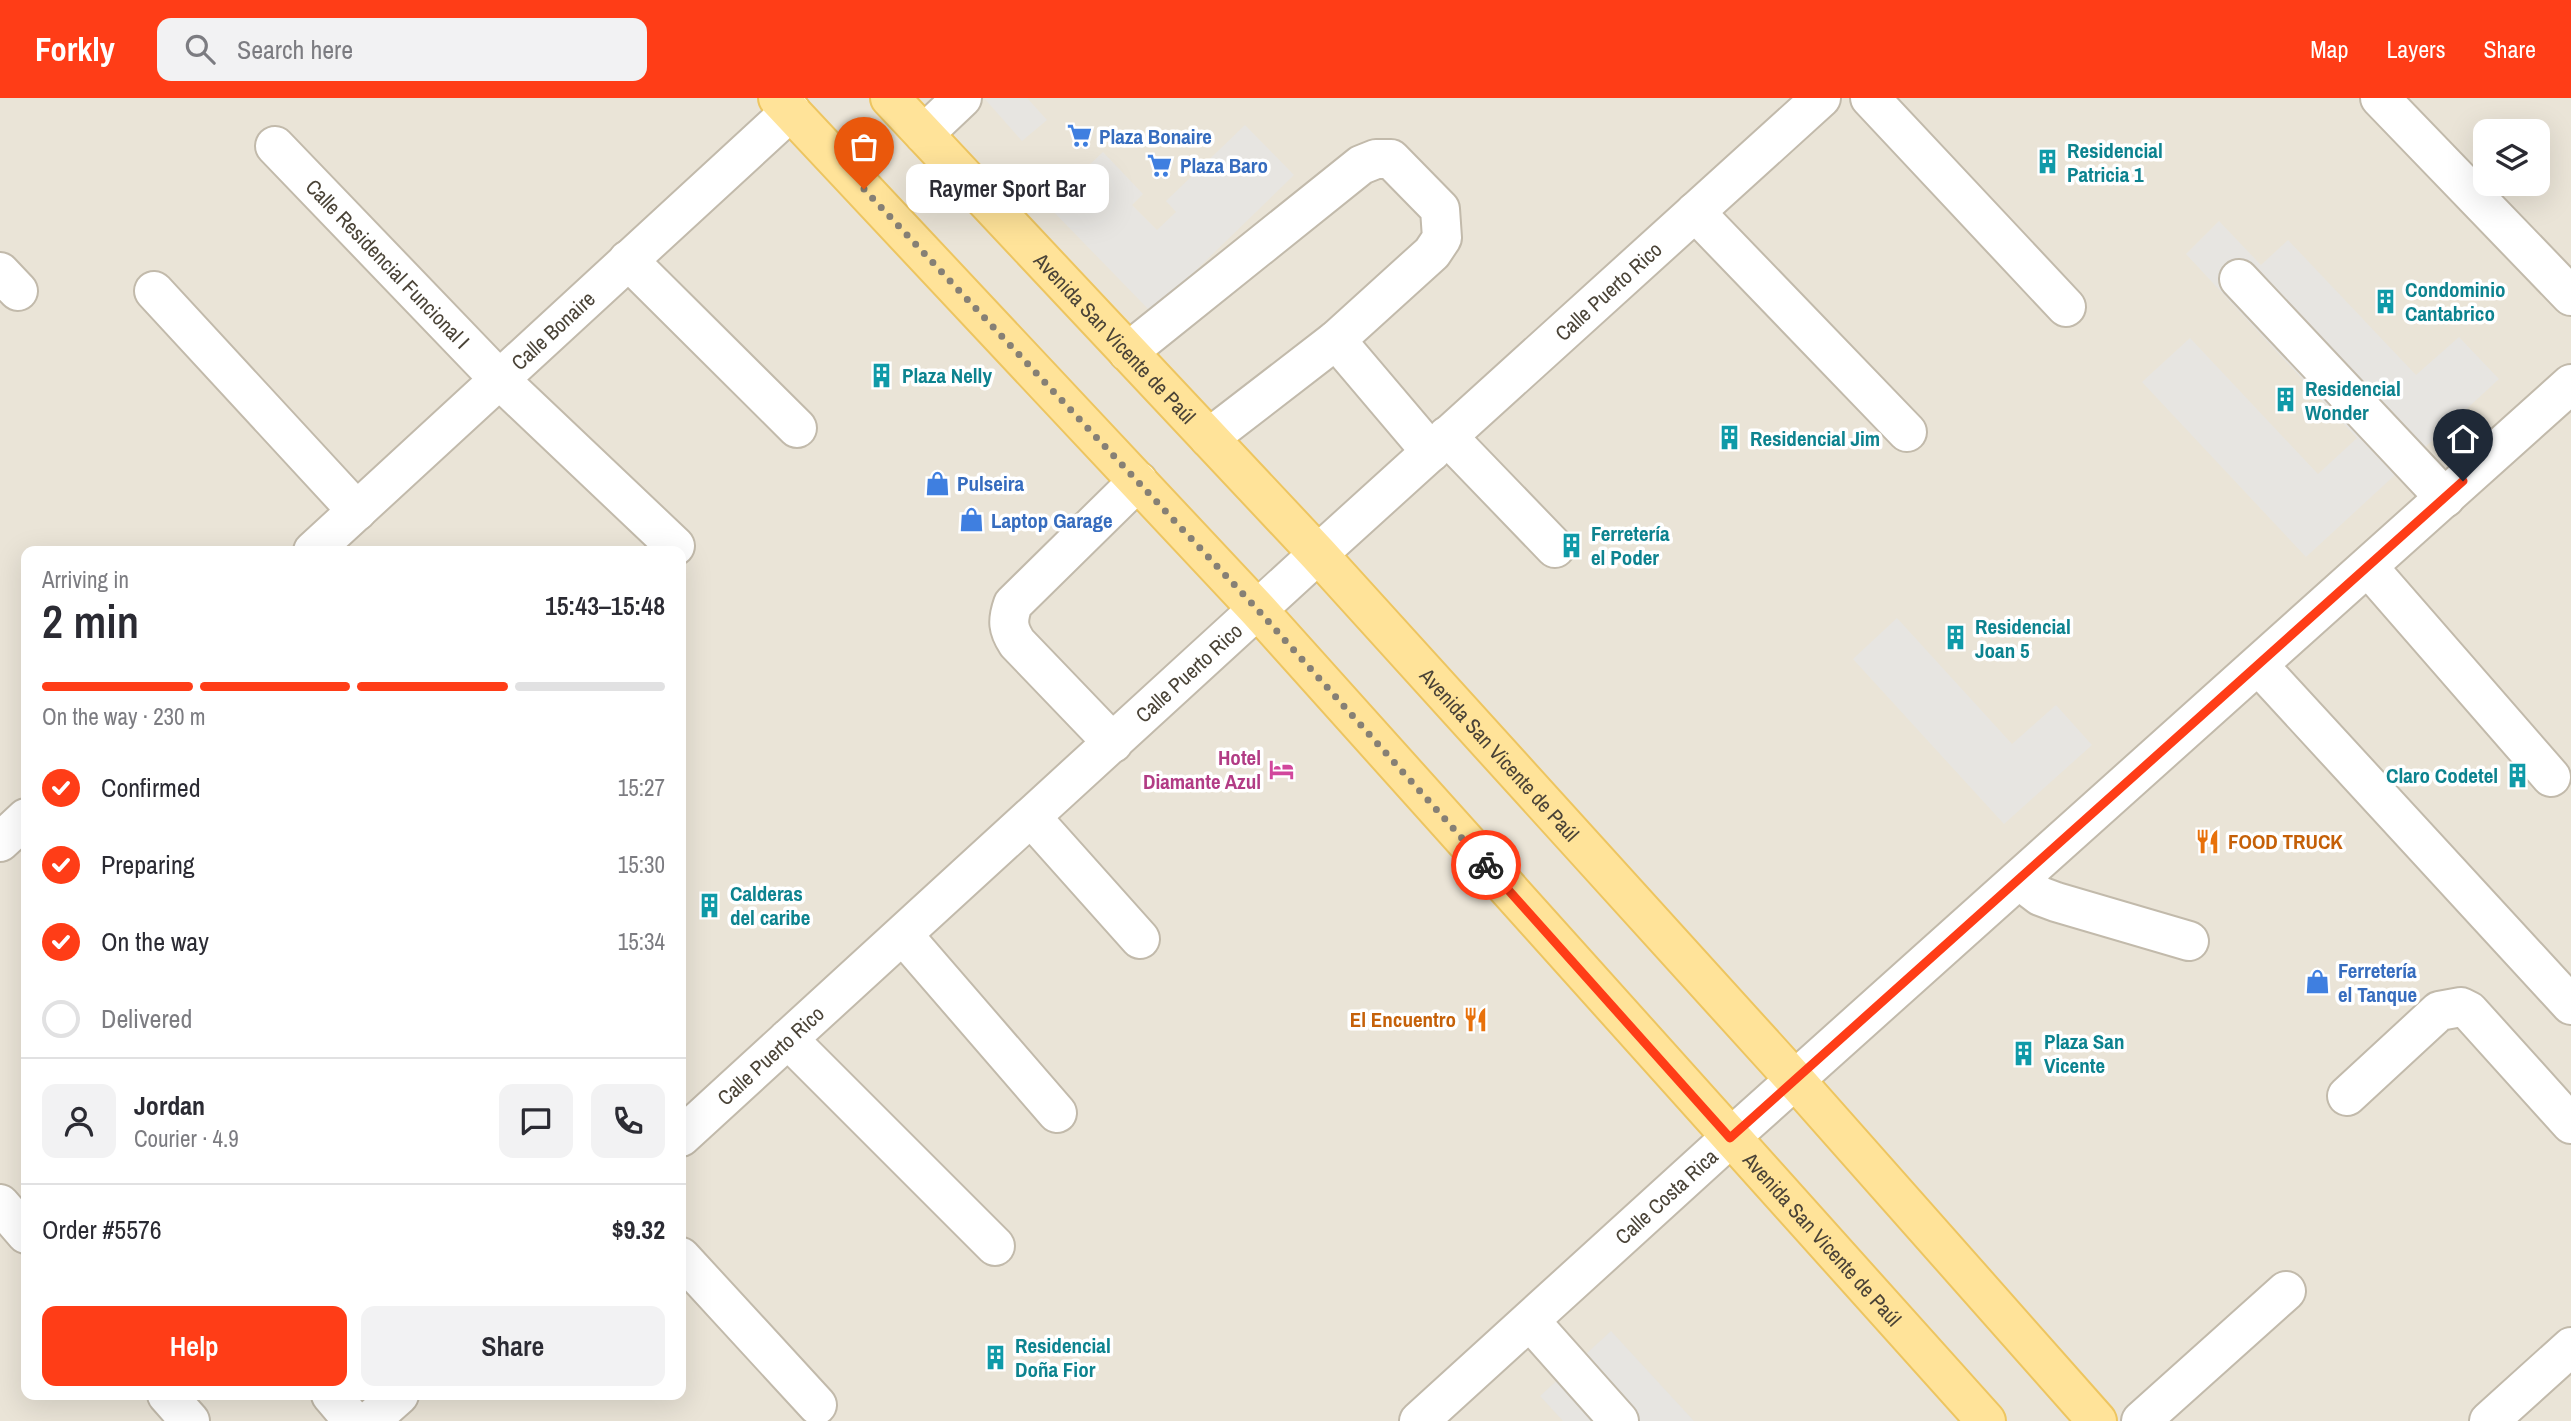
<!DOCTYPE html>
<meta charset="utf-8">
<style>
:root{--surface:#fff;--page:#f2f2f3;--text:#2b2b33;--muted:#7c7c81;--line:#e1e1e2;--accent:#ff3d17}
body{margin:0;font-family:"Archivo Narrow",sans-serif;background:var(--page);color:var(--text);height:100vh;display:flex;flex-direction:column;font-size:26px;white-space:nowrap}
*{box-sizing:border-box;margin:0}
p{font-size:23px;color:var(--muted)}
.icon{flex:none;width:38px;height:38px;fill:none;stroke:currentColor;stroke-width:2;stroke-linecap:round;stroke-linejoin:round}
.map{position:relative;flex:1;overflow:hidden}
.panel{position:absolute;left:21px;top:448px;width:665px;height:854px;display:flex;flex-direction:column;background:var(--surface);border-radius:14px;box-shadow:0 7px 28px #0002}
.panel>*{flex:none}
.controls{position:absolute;left:2473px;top:21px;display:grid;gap:14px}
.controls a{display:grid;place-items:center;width:77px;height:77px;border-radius:14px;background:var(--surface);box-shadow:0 7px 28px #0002;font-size:35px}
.pin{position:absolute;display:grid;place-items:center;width:60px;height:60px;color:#fff;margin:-72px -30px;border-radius:50% 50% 50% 0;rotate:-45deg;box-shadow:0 0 7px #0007}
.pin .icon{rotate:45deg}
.courier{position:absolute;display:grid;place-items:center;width:70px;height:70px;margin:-35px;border:5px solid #ff3d17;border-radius:50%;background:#fff;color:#222;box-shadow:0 2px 9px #0007}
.bubble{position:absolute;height:49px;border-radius:14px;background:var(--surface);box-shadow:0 7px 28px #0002;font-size:23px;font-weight:600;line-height:49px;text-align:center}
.head em{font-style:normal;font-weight:600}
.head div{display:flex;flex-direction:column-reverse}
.head{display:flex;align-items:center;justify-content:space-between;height:119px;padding:0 21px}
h1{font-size:46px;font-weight:600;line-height:52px}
.bar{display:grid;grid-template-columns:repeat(4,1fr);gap:10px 7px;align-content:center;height:84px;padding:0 21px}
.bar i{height:9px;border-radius:5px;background:var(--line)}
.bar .active{background:var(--accent)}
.bar p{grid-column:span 4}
.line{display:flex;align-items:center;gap:18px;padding:0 21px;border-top:2px solid var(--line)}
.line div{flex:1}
.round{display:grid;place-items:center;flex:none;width:74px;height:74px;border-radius:14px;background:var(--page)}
ol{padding:0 21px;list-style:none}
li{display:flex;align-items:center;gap:21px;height:77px}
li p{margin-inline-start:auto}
li .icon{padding:7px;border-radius:50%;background:var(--accent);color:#fff;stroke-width:4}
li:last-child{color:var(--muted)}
li i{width:38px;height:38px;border:4px solid var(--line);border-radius:50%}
.primary-button{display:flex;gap:14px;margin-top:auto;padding:14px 21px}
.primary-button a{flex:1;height:80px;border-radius:14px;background:var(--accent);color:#fff;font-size:28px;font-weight:600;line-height:80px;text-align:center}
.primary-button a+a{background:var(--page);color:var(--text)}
header{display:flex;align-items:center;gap:42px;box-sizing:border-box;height:98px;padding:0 35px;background:var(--accent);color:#fff}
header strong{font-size:33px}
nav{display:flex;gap:38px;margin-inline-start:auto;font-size:24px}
.search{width:490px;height:63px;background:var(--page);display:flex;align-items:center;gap:18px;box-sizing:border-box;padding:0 24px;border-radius:14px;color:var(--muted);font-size:26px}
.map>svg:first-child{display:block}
.residential{fill:#eae4d7;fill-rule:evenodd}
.parking{fill:#e7e5e1}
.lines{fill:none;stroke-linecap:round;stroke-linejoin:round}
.minor-casing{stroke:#c2baab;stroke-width:42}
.major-casing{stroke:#edc560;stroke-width:42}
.minor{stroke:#fff;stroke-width:38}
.major{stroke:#ffe399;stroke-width:38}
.done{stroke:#868075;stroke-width:7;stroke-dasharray:0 12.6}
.route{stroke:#ff3d17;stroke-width:9}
.labels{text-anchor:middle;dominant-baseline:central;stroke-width:7;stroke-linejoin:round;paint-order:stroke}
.shop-label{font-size:21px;font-weight:bold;fill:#366cbe;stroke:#fff;text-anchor:start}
.culture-label{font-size:21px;font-weight:bold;fill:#0d838f;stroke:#fff;text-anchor:start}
.street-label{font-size:21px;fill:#4a4337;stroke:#fff}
.hotel-label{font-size:21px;font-weight:bold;fill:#b23c85;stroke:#fff;text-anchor:end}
.food-label{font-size:21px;font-weight:bold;fill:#c56008;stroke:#fff;text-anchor:start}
</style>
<header>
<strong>Forkly</strong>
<div class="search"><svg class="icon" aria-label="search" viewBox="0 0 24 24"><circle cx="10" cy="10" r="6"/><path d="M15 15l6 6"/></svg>Search here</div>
<nav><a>Map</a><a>Layers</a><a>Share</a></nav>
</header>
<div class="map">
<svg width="2571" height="1323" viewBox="0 0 2571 1323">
<rect width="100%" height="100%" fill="#f6f2e9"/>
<!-- residential -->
<path class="residential" d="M0,0h2571v1323h-2571zM2485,33h53v53h-53zM26,453h655v844h-655z"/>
<!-- parking -->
<g class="parking">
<path d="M984,0h43l20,22 -25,21z"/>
<path d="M1245,27l49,50 -142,138 -105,-108 56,-53 40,42 -11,11 25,25 19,-18 -10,-11z"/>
<path d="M2219,123l42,44 27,-25 128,135 43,-38 40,42 -193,178 -164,-175 48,-44 128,136 39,-36 -171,-184z"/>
<path d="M1897,520l115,126 44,-39 36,40 -88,79 -151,-165z"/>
<path d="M1611,1233l83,90h-131l-23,-25z"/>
</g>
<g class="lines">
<defs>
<g id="minor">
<path d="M1870,0l196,209"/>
<path d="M2380,0l191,198"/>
<path d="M924,36l38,-36"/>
<path id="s1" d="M275,48l224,233 176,167"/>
<path d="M1695,114l212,220"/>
<path d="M628,162l169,168"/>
<path d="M0,174l18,19"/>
<path d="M2239,181l206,219"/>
<path d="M154,193l203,220"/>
<path d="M1336,242l95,112"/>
<path d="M1128,254l233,-187 15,-6h15l49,50 2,29 -10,15 -96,87 -127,98"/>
<path d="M1447,338l108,112"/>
<path id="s2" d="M313,453l478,-440"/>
<path d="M2368,469l183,210"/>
<path d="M2259,568l312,339"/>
<path d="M1113,645l-96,-100c-9,-14 -10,-22 -4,-39l125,-123"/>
<path d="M1031,719l109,122"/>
<path d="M0,744l26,-24"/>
<path d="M2019,782l21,16 16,6 133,39"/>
<path d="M903,837l154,178"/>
<path d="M788,941l207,207"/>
<path d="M2347,998l92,-85 22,-4 8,4 102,113"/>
<path id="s3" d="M681,1039l637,-583 503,-456"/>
<path d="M0,1106l26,30"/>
<path d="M681,1159l136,148"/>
<path d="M1530,1223l89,100"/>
<path d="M167,1297l23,26"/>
<path d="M331,1297l22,26"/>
<path d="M370,1323l29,-26"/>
<path id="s4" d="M1419,1323l311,-283 841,-754"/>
<path d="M2141,1323l145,-130"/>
<path d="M2489,1323l82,-74"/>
</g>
<g id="major">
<path id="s5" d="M778,0l480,512 728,811"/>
<path id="s6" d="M890,0l428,456 478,527 301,340"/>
</g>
</defs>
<!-- minor casing -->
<use href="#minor" class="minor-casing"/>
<!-- major casing -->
<use href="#major" class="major-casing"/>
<!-- minor -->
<use href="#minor" class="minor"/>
<!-- major -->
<use href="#major" class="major"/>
</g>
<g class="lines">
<!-- done -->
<path class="done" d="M864,91l394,421 228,255"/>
<!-- route -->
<path class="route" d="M1486,767l244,273 733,-657"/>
</g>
<!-- icons -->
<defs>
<symbol id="supermarket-bare" viewBox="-9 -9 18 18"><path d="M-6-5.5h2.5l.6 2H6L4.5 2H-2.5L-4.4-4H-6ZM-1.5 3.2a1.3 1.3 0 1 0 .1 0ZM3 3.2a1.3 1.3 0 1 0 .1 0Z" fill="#3f7fe0" stroke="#fff" stroke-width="2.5" paint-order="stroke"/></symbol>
<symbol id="building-bare" viewBox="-9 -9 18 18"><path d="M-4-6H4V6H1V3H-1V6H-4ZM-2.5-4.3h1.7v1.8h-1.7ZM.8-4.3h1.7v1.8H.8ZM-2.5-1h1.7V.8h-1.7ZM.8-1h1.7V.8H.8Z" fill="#0f9aa8" stroke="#fff" stroke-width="2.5" paint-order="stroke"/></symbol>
<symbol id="shop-bare" viewBox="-9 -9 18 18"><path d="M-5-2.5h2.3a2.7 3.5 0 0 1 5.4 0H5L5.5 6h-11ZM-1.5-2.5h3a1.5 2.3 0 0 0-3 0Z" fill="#3f7fe0" stroke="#fff" stroke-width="2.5" paint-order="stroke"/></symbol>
<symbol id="hotel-bare" viewBox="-9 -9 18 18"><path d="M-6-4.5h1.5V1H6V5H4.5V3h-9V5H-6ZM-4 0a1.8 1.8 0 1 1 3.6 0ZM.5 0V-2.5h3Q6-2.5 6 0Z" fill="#d1479c" stroke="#fff" stroke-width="2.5" paint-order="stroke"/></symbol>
<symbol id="restaurant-bare" viewBox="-9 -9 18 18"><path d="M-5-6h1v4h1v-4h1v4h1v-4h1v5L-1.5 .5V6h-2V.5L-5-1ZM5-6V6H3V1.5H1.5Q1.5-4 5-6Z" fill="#e8710a" stroke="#fff" stroke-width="2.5" paint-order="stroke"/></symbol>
</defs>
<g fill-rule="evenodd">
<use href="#supermarket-bare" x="1062" y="20" width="35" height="35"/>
<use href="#building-bare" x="2030" y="46" width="35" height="35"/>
<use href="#supermarket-bare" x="1142" y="50" width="35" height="35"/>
<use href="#building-bare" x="2368" y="186" width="35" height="35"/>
<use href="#building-bare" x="864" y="260" width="35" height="35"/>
<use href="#building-bare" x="2268" y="284" width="35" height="35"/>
<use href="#building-bare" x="1712" y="322" width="35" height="35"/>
<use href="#shop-bare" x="920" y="368" width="35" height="35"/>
<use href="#shop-bare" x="954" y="404" width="35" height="35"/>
<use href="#building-bare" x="1554" y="430" width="35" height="35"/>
<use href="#building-bare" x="1938" y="522" width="35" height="35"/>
<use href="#hotel-bare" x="1264" y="654" width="35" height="35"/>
<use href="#building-bare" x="2500" y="660" width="35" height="35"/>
<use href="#restaurant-bare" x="2190" y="726" width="35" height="35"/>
<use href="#building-bare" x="692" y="790" width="35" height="35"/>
<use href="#shop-bare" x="2300" y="866" width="35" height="35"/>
<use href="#restaurant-bare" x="1458" y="904" width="35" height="35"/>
<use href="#building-bare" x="2006" y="938" width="35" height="35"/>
<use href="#building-bare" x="978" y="1242" width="35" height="35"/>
</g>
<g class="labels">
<!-- shop labels -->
<g class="shop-label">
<text x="1099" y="38">Plaza Bonaire</text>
<text x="1180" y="67">Plaza Baro</text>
<text x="957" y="385">Pulseira</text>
<text x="991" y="422">Laptop Garage</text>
<text x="2338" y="872">Ferretería<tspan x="2338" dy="24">el Tanque</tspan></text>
</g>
<!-- culture labels -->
<g class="culture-label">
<text x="2067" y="52">Residencial<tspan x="2067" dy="24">Patricia 1</tspan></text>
<text x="2405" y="191">Condominio<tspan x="2405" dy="24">Cantabrico</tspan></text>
<text x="902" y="277">Plaza Nelly</text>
<text x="2305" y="290">Residencial<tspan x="2305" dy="24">Wonder</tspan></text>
<text x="1750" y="340">Residencial Jim</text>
<text x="1591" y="435">Ferretería<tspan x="1591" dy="24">el Poder</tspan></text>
<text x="1975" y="528">Residencial<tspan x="1975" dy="24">Joan 5</tspan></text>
<text x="2498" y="677" text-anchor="end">Claro Codetel</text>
<text x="730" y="795">Calderas<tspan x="730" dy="24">del caribe</tspan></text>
<text x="2044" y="943">Plaza San<tspan x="2044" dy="24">Vicente</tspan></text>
<text x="1015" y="1247">Residencial<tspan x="1015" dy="24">Doña Fior</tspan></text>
</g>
<!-- street labels -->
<g class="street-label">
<text stroke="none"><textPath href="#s1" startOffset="163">Calle Residencial Funcional I</textPath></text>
<text stroke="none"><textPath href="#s3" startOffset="1255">Calle Puerto Rico</textPath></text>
<text stroke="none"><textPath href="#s2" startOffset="326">Calle Bonaire</textPath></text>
<text stroke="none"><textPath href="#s6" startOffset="329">Avenida San Vicente de Paúl</textPath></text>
<text stroke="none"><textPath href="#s3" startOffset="688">Calle Puerto Rico</textPath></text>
<text stroke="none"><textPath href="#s6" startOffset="896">Avenida San Vicente de Paúl</textPath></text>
<text stroke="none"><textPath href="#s3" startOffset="121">Calle Puerto Rico</textPath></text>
<text stroke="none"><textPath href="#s4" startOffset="334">Calle Costa Rica</textPath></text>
<text stroke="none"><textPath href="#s5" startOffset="1547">Avenida San Vicente de Paúl</textPath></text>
</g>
<!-- hotel labels -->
<g class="hotel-label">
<text x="1261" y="659">Hotel<tspan x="1261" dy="24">Diamante Azul</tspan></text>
</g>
<!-- food labels -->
<g class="food-label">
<text x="2228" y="743">FOOD TRUCK</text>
<text x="1456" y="921" text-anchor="end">El Encuentro</text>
</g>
</g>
</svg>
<div class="controls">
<a><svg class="icon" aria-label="layers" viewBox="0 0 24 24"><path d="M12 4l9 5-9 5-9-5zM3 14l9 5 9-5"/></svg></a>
</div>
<div class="pin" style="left:864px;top:91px;background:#ea580c"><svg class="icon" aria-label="bag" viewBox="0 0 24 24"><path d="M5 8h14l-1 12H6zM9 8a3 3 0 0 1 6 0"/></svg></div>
<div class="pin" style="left:2463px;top:383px;background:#1f2937"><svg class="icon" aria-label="home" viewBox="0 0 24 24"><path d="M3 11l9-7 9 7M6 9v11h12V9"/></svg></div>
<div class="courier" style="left:1486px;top:767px"><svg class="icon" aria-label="bike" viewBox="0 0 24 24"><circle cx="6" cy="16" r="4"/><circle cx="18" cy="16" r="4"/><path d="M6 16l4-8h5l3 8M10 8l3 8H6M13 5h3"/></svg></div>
<div class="bubble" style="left:906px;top:66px;width:203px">Raymer Sport Bar</div>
<section class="panel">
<div class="head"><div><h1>2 min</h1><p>Arriving in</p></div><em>15:43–15:48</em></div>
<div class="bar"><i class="active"></i><i class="active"></i><i class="active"></i><i></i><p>On the way · 230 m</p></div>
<ol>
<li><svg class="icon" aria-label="check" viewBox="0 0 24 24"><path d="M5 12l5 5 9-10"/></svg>Confirmed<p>15:27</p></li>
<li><svg class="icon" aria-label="check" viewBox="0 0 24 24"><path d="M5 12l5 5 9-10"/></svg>Preparing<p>15:30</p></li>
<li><svg class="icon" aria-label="check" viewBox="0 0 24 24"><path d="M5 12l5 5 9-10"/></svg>On the way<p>15:34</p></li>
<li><i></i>Delivered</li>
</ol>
<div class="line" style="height:126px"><a class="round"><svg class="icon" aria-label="person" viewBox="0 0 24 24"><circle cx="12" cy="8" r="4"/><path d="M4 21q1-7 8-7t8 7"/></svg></a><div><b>Jordan</b><p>Courier · 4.9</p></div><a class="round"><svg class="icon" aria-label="chat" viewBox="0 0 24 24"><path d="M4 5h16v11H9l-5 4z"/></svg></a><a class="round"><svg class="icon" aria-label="phone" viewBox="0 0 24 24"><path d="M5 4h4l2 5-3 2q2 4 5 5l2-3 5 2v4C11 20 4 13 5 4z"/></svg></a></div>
<div class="line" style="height:91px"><div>Order #5576</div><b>$9.32</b></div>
<div class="primary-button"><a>Help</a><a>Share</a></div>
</section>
</div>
